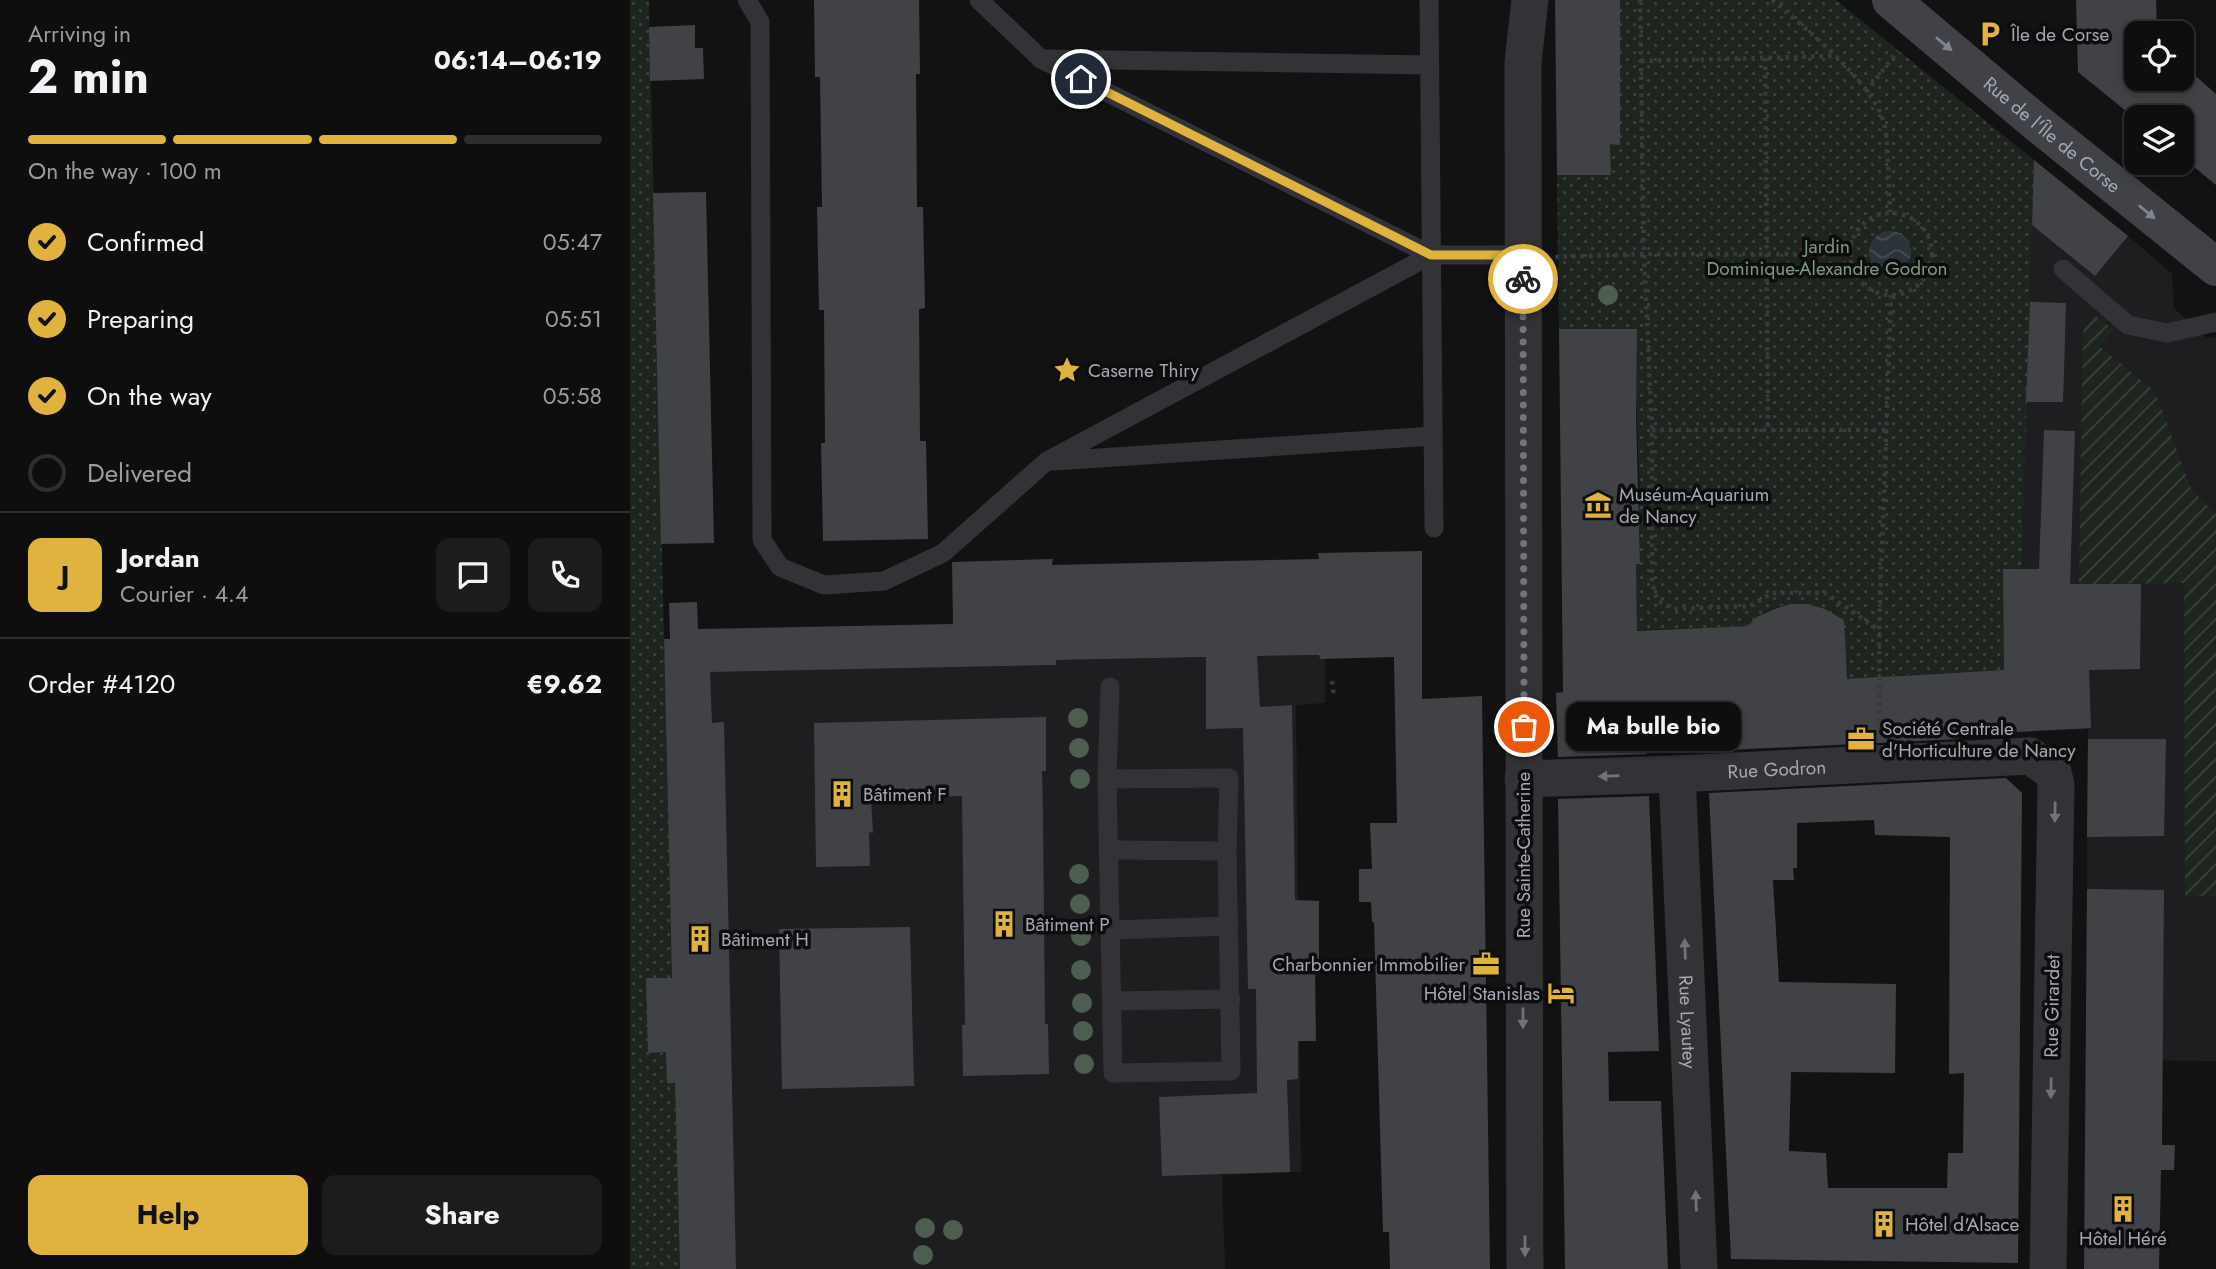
<!DOCTYPE html>
<meta charset="utf-8">
<style>
:root{--surface:#0e0e0e;--page:#1c1c1c;--text:#f1f3f6;--muted:#9b9c9e;--line:#2e2e2e;--accent:#dfb33e}
body{margin:0;font-family:Jost,sans-serif;background:var(--page);color:var(--text);height:100vh;display:flex;flex-direction:column;font-size:26px;white-space:nowrap}
*{box-sizing:border-box;margin:0}
p{font-size:23px;color:var(--muted)}
.icon{flex:none;width:38px;height:38px;fill:none;stroke:currentColor;stroke-width:2;stroke-linecap:round;stroke-linejoin:round}
.map{position:relative;flex:1;overflow:hidden}
.drawer{display:flex;flex-direction:column;background:var(--surface);width:630px}
.drawer>*{flex:none}
.buttons{position:absolute;left:1494px;top:21px;display:grid;gap:14px}
.buttons a{display:grid;place-items:center;width:70px;height:70px;border-radius:14px;background:var(--surface);box-shadow:0 4px 10px #0003,0 0 0 2px var(--line);font-size:35px}
.pin{position:absolute;display:grid;place-items:center;width:60px;height:60px;color:#fff;margin:-30px;border:4px solid #fff;border-radius:50%;box-shadow:0 2px 7px #0007}
.courier{position:absolute;display:grid;place-items:center;width:70px;height:70px;margin:-35px;border:5px solid #dfb33e;border-radius:50%;background:#fff;color:#222;box-shadow:0 2px 9px #0007}
.bubble{position:absolute;height:49px;border-radius:14px;background:var(--surface);box-shadow:0 4px 10px #0003,0 0 0 2px var(--line);font-size:23px;font-weight:700;line-height:49px;text-align:center}
.head em{font-style:normal;font-weight:700}
.head div{display:flex;flex-direction:column-reverse}
.head{display:flex;align-items:center;justify-content:space-between;height:119px;padding:0 28px}
h1{font-size:46px;font-weight:700;line-height:52px}
.bar{display:grid;grid-template-columns:repeat(4,1fr);gap:10px 7px;align-content:center;height:84px;padding:0 28px}
.bar i{height:9px;border-radius:5px;background:var(--line)}
.bar .on{background:var(--accent)}
.bar p{grid-column:span 4}
.line{display:flex;align-items:center;gap:18px;padding:0 28px;border-top:2px solid var(--line)}
.line div{flex:1}
.round{display:grid;place-items:center;flex:none;width:74px;height:74px;border-radius:14px;background:var(--page)}
ol{padding:0 28px;list-style:none}
li{display:flex;align-items:center;gap:21px;height:77px}
li p{margin-inline-start:auto}
li .icon{padding:7px;border-radius:50%;background:var(--accent);color:#111;stroke-width:4}
li:last-child{color:var(--muted)}
li i{width:38px;height:38px;border:4px solid var(--line);border-radius:50%}
.action{display:flex;gap:14px;margin-top:auto;padding:14px 28px}
.action a{flex:1;height:80px;border-radius:14px;background:var(--accent);color:#111;font-size:28px;font-weight:700;line-height:80px;text-align:center}
.action a+a{background:var(--page);color:var(--text)}
main{display:flex;flex:1;min-height:0}
.map>svg:first-child{display:block}
.built{fill:#1e1e20}
.grass{fill:url(#grass-dots)}
.garden{fill:url(#garden-furrows)}
.water{fill:url(#water-waves)}
.building{fill:#414246;fill-rule:evenodd}
.lines{fill:none;stroke-linecap:round;stroke-linejoin:round}
.path{stroke:#393a3e;stroke-width:4.5;stroke-dasharray:3.5 5;stroke-linecap:butt}
.lane{stroke:#333337;stroke-width:19}
.street{stroke:#333337;stroke-width:37}
.secondary{stroke:#414247;stroke-width:38}
.tree{fill:#4d5d50}
.oneway{fill:#81848d}
.oneway2{fill:#71737b}
.done{stroke:#71747a;stroke-width:7;stroke-dasharray:0 12.6}
.route{stroke:#dfb33e;stroke-width:9}
.labels{text-anchor:middle;dominant-baseline:central;stroke-width:7;stroke-linejoin:round;paint-order:stroke}
.poi-label{font-size:19px;fill:#a4a8b2;stroke:#0d0d0e;text-anchor:start}
.street-label{font-size:19px;fill:#a4a8b2;stroke:#0d0d0e}
.park-label{font-size:19px;fill:#7d9b81;stroke:#0d0d0e}
</style>
<main>
<section class="drawer">
<div class="head"><div><h1>2 min</h1><p>Arriving in</p></div><em>06:14–06:19</em></div>
<div class="bar"><i class="on"></i><i class="on"></i><i class="on"></i><i></i><p>On the way · 100 m</p></div>
<ol>
<li><svg class="icon" aria-label="check" viewBox="0 0 24 24"><path d="M5 12l5 5 9-10"/></svg>Confirmed<p>05:47</p></li>
<li><svg class="icon" aria-label="check" viewBox="0 0 24 24"><path d="M5 12l5 5 9-10"/></svg>Preparing<p>05:51</p></li>
<li><svg class="icon" aria-label="check" viewBox="0 0 24 24"><path d="M5 12l5 5 9-10"/></svg>On the way<p>05:58</p></li>
<li><i></i>Delivered</li>
</ol>
<div class="line" style="height:126px"><b class="round" style="background:var(--accent);color:#111">J</b><div><b>Jordan</b><p>Courier · 4.4</p></div><a class="round"><svg class="icon" aria-label="chat" viewBox="0 0 24 24"><path d="M4 5h16v11H9l-5 4z"/></svg></a><a class="round"><svg class="icon" aria-label="phone" viewBox="0 0 24 24"><path d="M5 4h4l2 5-3 2q2 4 5 5l2-3 5 2v4C11 20 4 13 5 4z"/></svg></a></div>
<div class="line" style="height:91px"><div>Order #4120</div><b>€9.62</b></div>
<div class="action"><a>Help</a><a>Share</a></div>
</section>
<div class="map">
<svg width="1586" height="1269" viewBox="0 0 1586 1269">
<defs>
<pattern id="grass-dots" width="8" height="8" patternUnits="userSpaceOnUse" patternTransform="scale(1.75)"><rect width="8" height="8" fill="#1e251f"/><path d="M2 2h.1M6 6h.1" fill="none" stroke="#3c423d" stroke-width="1.8" stroke-linecap="round"/></pattern>
<pattern id="garden-furrows" width="10" height="10" patternUnits="userSpaceOnUse" patternTransform="scale(1.75)"><rect width="10" height="10" fill="#1e251f"/><path d="M-1 1l2-2M0 10L10 0M9 11l2-2" fill="none" stroke="#3c423d"/></pattern>
<pattern id="water-waves" width="16" height="10" patternUnits="userSpaceOnUse" patternTransform="scale(1.75)"><rect width="16" height="10" fill="#2c333a"/><path d="M0 5q4-4 8 0t8 0" fill="none" stroke="#484e54"/></pattern>
</defs>
<rect width="100%" height="100%" fill="#121213"/>
<!-- built -->
<g class="built">
<path d="M1404,160l93,75 45,39 2,34 33,30 9,-1v724l-130,-1 2,-331 -110,5 25,-165h19z"/>
<path d="M689,655l1,4h5v44l-29,2 5,467 -79,3 3,94h-545l-5,-185 -8,-1 7,-31h-26l-2,-74 26,-1 -7,-304 391,-8v-5z"/>
</g>
<!-- grass -->
<g class="grass">
<path d="M0,0h19l23,978h-25l2,74h25l-7,31h8l5,186h-50z"/>
<path d="M990,0h216l198,160 -12,409h-19l1,101 -113,6 -1,62 -43,-59 -6,-61c-22,-13 -44,-19 -69,-9 -9,4 -17,8 -21,17l-127,5 13,-14 -1,-46 -3,-6 7,-1 -1,-43 -2,-2 -1,-20 4,-2 -4,-103 1,-65h-78l-2,-154 54,-1 -1,-30 9,1z"/>
</g>
<!-- garden -->
<path class="garden" d="M1464,315l19,14 -13,18 55,44 36,98 25,25v382h-31l-1,-313 -105,1 4,-253z"/>
<!-- water -->
<circle class="water" cx="1260" cy="252" r="21"/>
<!-- building -->
<g class="building">
<path d="M184,0h105l1,74h-4l1,133h6l2,101 -6,1 1,132h6l2,98 -105,2 -2,-98h4l-1,-133h-5l-2,-103h5l-2,-130h-5z"/>
<path d="M925,0h65v145l-10,-1 1,31h-54z"/>
<path d="M1446,0h80l1,33h-20v46h45v-15l34,30v91l-34,-28v-40h-45v3l-59,-48z"/>
<path d="M65,25v23h8l1,31 -54,2 -1,-54z"/>
<path d="M1404,160l94,76 -33,40 -63,-51z"/>
<path d="M76,192l8,351 -53,1 -8,-351z"/>
<path d="M1400,302l36,1 -3,99h-37z"/>
<path d="M929,329h78l-1,85 4,150h-4l1,67 111,-5 9,-9 17,-8 16,-5h17l18,5 19,11 3,59 157,-9 -1,-101h36l5,-139 31,1 -5,153h71l-1,85 -51,1 2,58 -135,7 4,4 -253,12 -1,-4 -27,1 -32,2v4l-89,3 -2,-64 7,-1z"/>
<path d="M792,551v148l60,-3 8,573h-100l-1,-37h-6l-9,-310h-2l-1,-20h-12v-33h13l-2,-46h27l-3,-166 -74,2 -1,-4 -62,1 3,51 32,-2 3,195 24,1v70h-4l1,70h-18v38l-11,1 3,92 -68,2 -60,2 -3,-79 98,-4 -1,-104h-8l-5,-261 -37,1v-72l-150,3v5l-346,7 2,51 12,-1 12,547h-56l-5,-186h-8l-1,-31 -18,1 -2,-75h26l-8,-339h6l-1,-36 28,-1 1,27 255,-5 -1,-62 101,-3 -1,6 267,-6 -1,-6z"/>
<path d="M416,717v54h-4l1,43 2,210h3l1,50 -86,2 -1,-51h3l-3,-229 -91,2 2,35 -4,-1 1,34 -54,1 -2,-144z"/>
<path d="M1458,739h78l-2,97 -77,1z"/>
<path d="M1376,778l16,15 -4,470 -287,-4 -22,-466zM1244,820l1,15 75,2 -1,237 15,-1 -1,80h-15l-1,35h-119l-2,-35 -37,-2 2,-79 104,1 1,-89 -117,-2 -6,-102h21l-1,-12h4v-45z"/>
<path d="M1019,796l10,255 -51,1 1,49h52l7,168h-103l-7,-470z"/>
<path d="M1457,889l77,1 -2,255h13l-1,25h-13l-2,99h-75z"/>
<path d="M280,927l4,159 -132,3 -3,-160z"/>
</g>
<g class="lines">
<!-- path -->
<g class="path">
<path d="M1010,0l4,254 8,176v152l5,18 16,9 77,-3 22,-13h53l54,37"/>
<path d="M1142,0c32,27 105,85 113,127 4,27 3,57 5,85"/>
<path d="M1135,58l3,372"/>
<path d="M1011,61l195,-5"/>
<path d="M1236,92l32,-41"/>
<circle cx="1261" cy="254" r="41"/>
<path d="M925,257l89,-3h205"/>
<path d="M1022,430h233"/>
<path d="M702,681l2,17"/>
<path d="M1250,731l-1,-101 12,-335"/>
</g>
<!-- lane -->
<g class="lane">
<path d="M117,0l13,22 2,518 18,27 44,18 60,-4 59,-28 104,-92 384,-206"/>
<path d="M349,0l62,59 390,196h92"/>
<path d="M799,0l5,528"/>
<path d="M415,59l384,6"/>
<path d="M1433,269l65,56 39,8 49,-11"/>
<path d="M424,461l379,-25"/>
<path d="M477,779l122,-1 -2,73 4,220 -118,2 -6,-294 3,-92"/>
<path d="M478,850l119,1"/>
<path d="M480,930l119,-4"/>
<path d="M482,1001l119,-2"/>
</g>
<!-- street -->
<g class="street">
<path id="s1" d="M1047,774l22,495"/>
<path id="s2" d="M893,779l154,-5 353,-18 23,16 3,13 -8,484"/>
<path d="M895,1269c-3,-402 -2,-804 -2,-1207l7,-62"/>
</g>
<!-- secondary -->
<path class="secondary" id="s3" d="M1261,0l146,123 179,144"/>
</g>
<!-- trees -->
<g class="tree">
<circle cx="978" cy="295" r="10"/>
<circle cx="448" cy="718" r="10"/>
<circle cx="449" cy="748" r="10"/>
<circle cx="450" cy="779" r="10"/>
<circle cx="449" cy="874" r="10"/>
<circle cx="450" cy="904" r="10"/>
<circle cx="451" cy="936" r="10"/>
<circle cx="451" cy="970" r="10"/>
<circle cx="452" cy="1003" r="10"/>
<circle cx="453" cy="1031" r="10"/>
<circle cx="454" cy="1064" r="10"/>
<circle cx="295" cy="1228" r="10"/>
<circle cx="323" cy="1230" r="10"/>
<circle cx="293" cy="1255" r="10"/>
</g>
<!-- one-way arrows -->
<defs><path id="oneway-solid" d="M-6-.8H1V-3.2L6.5 0L1 3.2V.8H-6Z" transform="scale(1.75)"/></defs>
<g class="oneway">
<use href="#oneway-solid" transform="translate(1314 44) rotate(40)"/>
<use href="#oneway-solid" transform="translate(1517 212) rotate(39)"/>
</g>
<g class="oneway2">
<use href="#oneway-solid" transform="translate(979 776) rotate(178)"/>
<use href="#oneway-solid" transform="translate(1425 812) rotate(91)"/>
<use href="#oneway-solid" transform="translate(1055 949) rotate(-92)"/>
<use href="#oneway-solid" transform="translate(893 1018) rotate(90)"/>
<use href="#oneway-solid" transform="translate(1421 1088) rotate(91)"/>
<use href="#oneway-solid" transform="translate(1066 1201) rotate(-92)"/>
<use href="#oneway-solid" transform="translate(895 1246) rotate(90)"/>
</g>
<g class="lines">
<!-- done -->
<path class="done" d="M893,279l1,448"/>
<!-- route -->
<path class="route" d="M451,79l350,176h92v24"/>
</g>
<!-- icons -->
<defs>
<symbol id="parking-bare" viewBox="-9 -9 18 18"><path d="M-3.5-5.5H1a3.5 3.5 0 0 1 0 7H-1V5.5H-3.5ZM-1-3.4V-.6H.8a1.4 1.4 0 0 0 0-2.8Z" fill="#dfb33e" stroke="#0d0d0e" stroke-width="2.5" paint-order="stroke"/></symbol>
<symbol id="sight-bare" viewBox="-9 -9 18 18"><path d="M0-6L1.8-2.2L6-1.7L2.9 1.2L3.7 5.4L0 3.3L-3.7 5.4L-2.9 1.2L-6-1.7L-1.8-2.2Z" fill="#dfb33e" stroke="#0d0d0e" stroke-width="2.5" paint-order="stroke"/></symbol>
<symbol id="museum-bare" viewBox="-9 -9 18 18"><path d="M0-6L6-3V-2H-6V-3ZM-5-1h2V3h-2ZM-1-1h2V3h-2ZM3-1h2V3H3ZM-6 4H6V6H-6Z" fill="#dfb33e" stroke="#0d0d0e" stroke-width="2.5" paint-order="stroke"/></symbol>
<symbol id="office-bare" viewBox="-9 -9 18 18"><path d="M-6-3h4V-5.5h4V-3h4V5H-6ZM-1-4.5V-3h2v-1.5ZM-6 0V1H6V0Z" fill="#dfb33e" stroke="#0d0d0e" stroke-width="2.5" paint-order="stroke"/></symbol>
<symbol id="building-bare" viewBox="-9 -9 18 18"><path d="M-4-6H4V6H1V3H-1V6H-4ZM-2.5-4.3h1.7v1.8h-1.7ZM.8-4.3h1.7v1.8H.8ZM-2.5-1h1.7V.8h-1.7ZM.8-1h1.7V.8H.8Z" fill="#dfb33e" stroke="#0d0d0e" stroke-width="2.5" paint-order="stroke"/></symbol>
<symbol id="hotel-bare" viewBox="-9 -9 18 18"><path d="M-6-4.5h1.5V1H6V5H4.5V3h-9V5H-6ZM-4 0a1.8 1.8 0 1 1 3.6 0ZM.5 0V-2.5h3Q6-2.5 6 0Z" fill="#dfb33e" stroke="#0d0d0e" stroke-width="2.5" paint-order="stroke"/></symbol>
</defs>
<g fill-rule="evenodd">
<use href="#parking-bare" x="1341" y="15" width="38" height="38"/>
<use href="#sight-bare" x="418" y="351" width="38" height="38"/>
<use href="#museum-bare" x="949" y="486" width="38" height="38"/>
<use href="#office-bare" x="1212" y="720" width="38" height="38"/>
<use href="#building-bare" x="193" y="775" width="38" height="38"/>
<use href="#building-bare" x="355" y="905" width="38" height="38"/>
<use href="#building-bare" x="51" y="920" width="38" height="38"/>
<use href="#office-bare" x="837" y="945" width="38" height="38"/>
<use href="#hotel-bare" x="912" y="974" width="38" height="38"/>
<use href="#building-bare" x="1474" y="1190" width="38" height="38"/>
<use href="#building-bare" x="1235" y="1205" width="38" height="38"/>
</g>
<g class="labels">
<!-- poi labels -->
<g class="poi-label">
<text x="1381" y="34">Île de Corse</text>
<text x="458" y="370">Caserne Thiry</text>
<text x="989" y="494">Muséum-Aquarium<tspan x="989" dy="22">de Nancy</tspan></text>
<text x="1252" y="728">Société Centrale<tspan x="1252" dy="22">d'Horticulture de Nancy</tspan></text>
<text x="233" y="794">Bâtiment F</text>
<text x="395" y="924">Bâtiment P</text>
<text x="91" y="939">Bâtiment H</text>
<text x="835" y="964" text-anchor="end">Charbonnier Immobilier</text>
<text x="910" y="993" text-anchor="end">Hôtel Stanislas</text>
<text x="1275" y="1224">Hôtel d'Alsace</text>
<text x="1493" y="1238" text-anchor="middle">Hôtel Héré</text>
</g>
<!-- street labels -->
<g class="street-label">
<text stroke="none"><textPath href="#s3" startOffset="210">Rue de l'Île de Corse</textPath></text>
<text stroke="none"><textPath href="#s2" startOffset="254">Rue Godron</textPath></text>
<text transform="translate(893 855) rotate(-90)">Rue Sainte-Catherine</text>
<text transform="translate(1422 1006) rotate(-89)">Rue Girardet</text>
<text stroke="none"><textPath href="#s1" startOffset="248">Rue Lyautey</textPath></text>
</g>
<!-- park labels -->
<g class="park-label">
<text x="1197" y="246">Jardin<tspan x="1197" dy="22">Dominique-Alexandre Godron</tspan></text>
</g>
</g>
</svg>
<div class="buttons">
<a><svg class="icon" aria-label="locate" viewBox="0 0 24 24"><circle cx="12" cy="12" r="6"/><path d="M12 2v4M12 18v4M2 12h4M18 12h4"/></svg></a>
<a><svg class="icon" aria-label="layers" viewBox="0 0 24 24"><path d="M12 4l9 5-9 5-9-5zM3 14l9 5 9-5"/></svg></a>
</div>
<div class="pin" style="left:894px;top:727px;background:#ea580c"><svg class="icon" aria-label="bag" viewBox="0 0 24 24"><path d="M5 8h14l-1 12H6zM9 8a3 3 0 0 1 6 0"/></svg></div>
<div class="pin" style="left:451px;top:79px;background:#1f2937"><svg class="icon" aria-label="home" viewBox="0 0 24 24"><path d="M3 11l9-7 9 7M6 9v11h12V9"/></svg></div>
<div class="courier" style="left:893px;top:279px"><svg class="icon" aria-label="bike" viewBox="0 0 24 24"><circle cx="6" cy="16" r="4"/><circle cx="18" cy="16" r="4"/><path d="M6 16l4-8h5l3 8M10 8l3 8H6M13 5h3"/></svg></div>
<div class="bubble" style="left:936px;top:702px;width:175px">Ma bulle bio</div>
</div>
</main>
